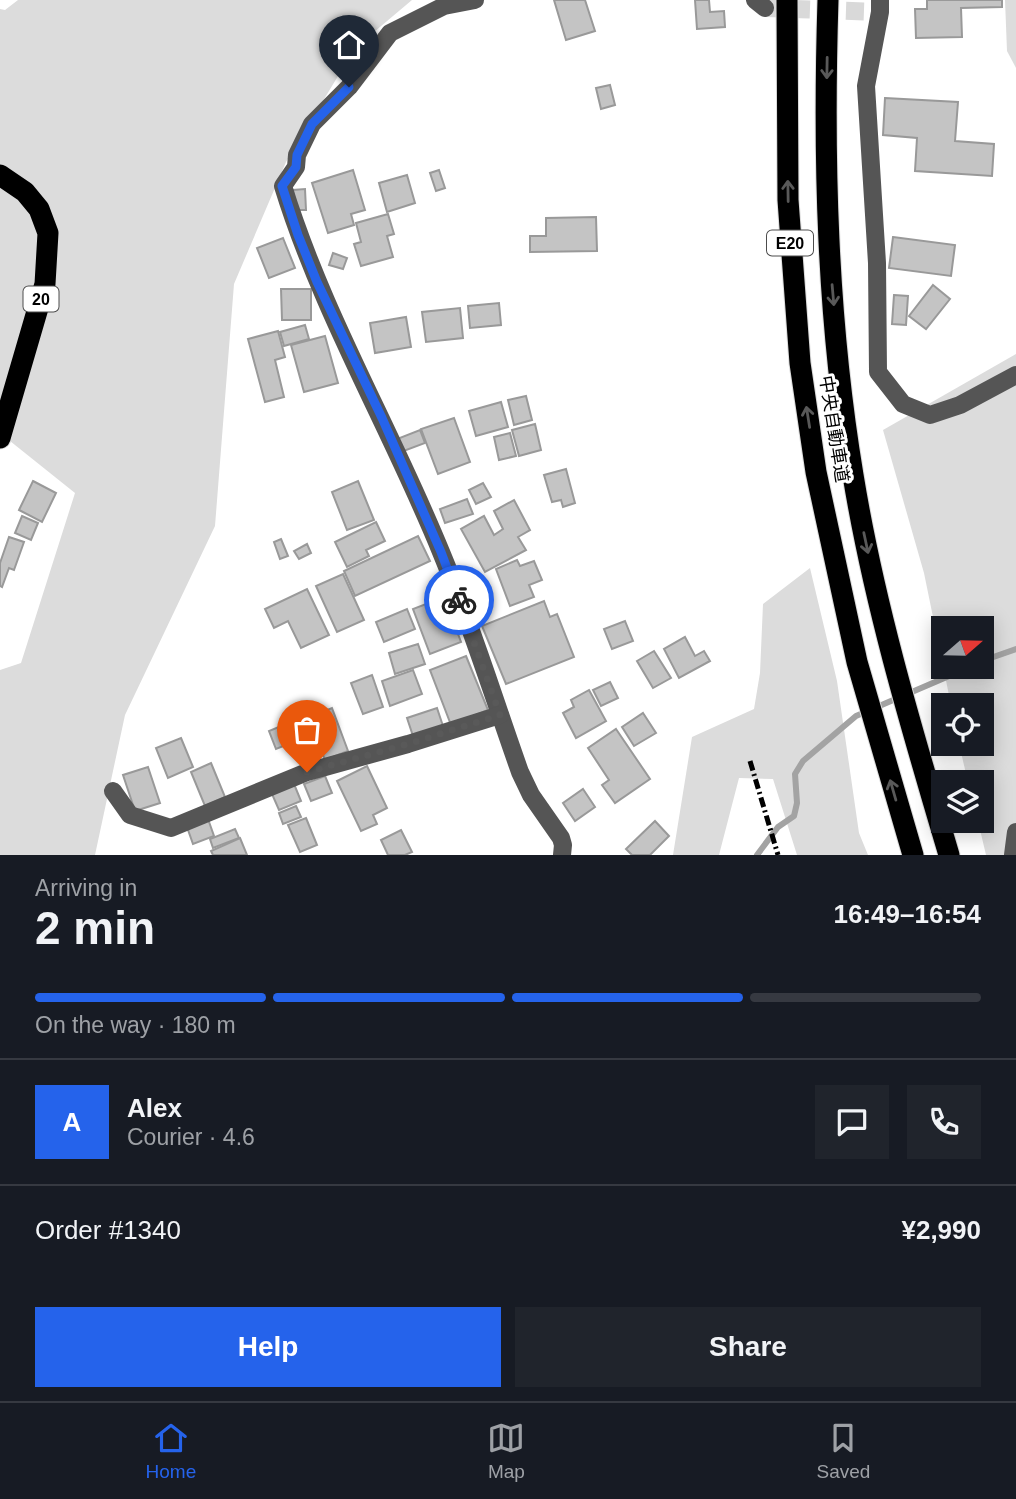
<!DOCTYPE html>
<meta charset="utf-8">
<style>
:root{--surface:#171b24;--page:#20242c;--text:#f1f3f6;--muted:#9ea1a6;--line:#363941;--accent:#2563eb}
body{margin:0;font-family:Arial,"Noto Sans JP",sans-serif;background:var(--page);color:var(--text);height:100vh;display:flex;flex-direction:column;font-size:26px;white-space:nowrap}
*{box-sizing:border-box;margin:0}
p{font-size:23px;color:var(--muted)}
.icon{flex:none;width:38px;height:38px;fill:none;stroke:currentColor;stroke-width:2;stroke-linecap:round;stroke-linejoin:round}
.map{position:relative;height:855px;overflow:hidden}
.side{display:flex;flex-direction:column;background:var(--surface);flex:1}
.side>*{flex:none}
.needle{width:46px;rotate:70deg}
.buttons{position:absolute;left:931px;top:616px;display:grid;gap:14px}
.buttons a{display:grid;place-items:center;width:63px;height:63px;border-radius:0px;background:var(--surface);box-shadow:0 4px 18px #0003;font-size:35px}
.pin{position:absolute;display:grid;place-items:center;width:60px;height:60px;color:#fff;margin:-72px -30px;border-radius:50% 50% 50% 0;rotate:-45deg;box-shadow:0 0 7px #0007}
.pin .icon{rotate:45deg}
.courier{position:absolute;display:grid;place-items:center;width:70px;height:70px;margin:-35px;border:5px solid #2563eb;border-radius:50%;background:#fff;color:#222;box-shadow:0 2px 9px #0007}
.headline em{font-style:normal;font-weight:800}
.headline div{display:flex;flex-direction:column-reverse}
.headline{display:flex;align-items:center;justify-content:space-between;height:119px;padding:0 35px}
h1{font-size:46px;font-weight:800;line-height:52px}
.bar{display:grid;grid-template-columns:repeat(4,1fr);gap:10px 7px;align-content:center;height:84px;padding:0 35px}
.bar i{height:9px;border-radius:5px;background:var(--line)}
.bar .on{background:var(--accent)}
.bar p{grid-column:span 4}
.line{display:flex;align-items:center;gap:18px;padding:0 35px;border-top:2px solid var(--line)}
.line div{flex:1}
.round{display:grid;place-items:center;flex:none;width:74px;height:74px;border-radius:0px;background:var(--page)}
.button{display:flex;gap:14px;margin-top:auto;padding:14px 35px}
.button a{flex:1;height:80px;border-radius:0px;background:var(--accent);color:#fff;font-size:28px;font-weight:800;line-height:80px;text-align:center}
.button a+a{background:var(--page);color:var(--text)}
.tabs{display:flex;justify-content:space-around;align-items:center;height:98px;border-top:2px solid var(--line);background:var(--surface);font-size:19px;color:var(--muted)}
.tabs a{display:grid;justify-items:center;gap:4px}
.tabs .on{color:var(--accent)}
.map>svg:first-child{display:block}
.green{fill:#dcdcdc;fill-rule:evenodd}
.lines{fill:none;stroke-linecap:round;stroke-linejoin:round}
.stream{stroke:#a3a3a3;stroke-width:6}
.building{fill:#c4c4c4;stroke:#999;stroke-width:2}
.minor-tunnel{stroke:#d9d9d9;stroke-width:18;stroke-dasharray:18 9;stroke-linecap:butt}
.highway-casing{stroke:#dbdbdb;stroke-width:23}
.minor{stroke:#555;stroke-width:18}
.highway{stroke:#000;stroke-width:21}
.rail{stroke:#000;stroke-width:5;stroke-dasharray:10 3.5 2 3.5;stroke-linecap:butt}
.oneway{stroke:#595959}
.done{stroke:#595959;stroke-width:7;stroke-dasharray:0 12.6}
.route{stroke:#2563eb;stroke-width:9}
.labels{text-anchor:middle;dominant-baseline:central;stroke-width:6;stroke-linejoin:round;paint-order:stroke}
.shield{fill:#fff;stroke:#4c4c4c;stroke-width:2}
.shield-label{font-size:16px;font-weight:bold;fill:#000}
.street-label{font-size:18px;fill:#000;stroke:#fff}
</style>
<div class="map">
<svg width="1016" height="855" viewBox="0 0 1016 855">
<rect width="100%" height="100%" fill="#fff"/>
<!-- green -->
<g class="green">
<path d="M18,0h394l-57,48 -69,114 -52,122 -19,242 -90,189 -30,140h-95v-185l21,-7 54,-170 -75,-60v-424l5,1z"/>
<path d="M1005,0h11v68l-9,-17z"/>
<path d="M1016,354v501h-30l-8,-34h4v-39h-14l-9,-38h23v-39h-31l-27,-132 -41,-143zM943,628h39v39h-39z"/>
<path d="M810,568l27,113 22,152 9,22h-71l-24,-76 -34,-1 -20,77h-46l19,-118 62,-28 6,-36 3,-69z"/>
</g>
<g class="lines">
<!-- stream -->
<g class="stream">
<path d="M982,661l34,-12"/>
<path d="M757,855l21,-28 16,-11 3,-13 -2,-29 8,-13 53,-45 114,-49"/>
</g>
</g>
<!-- building -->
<g class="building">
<path d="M554,0h31l10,31 -29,9z"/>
<path d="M695,0h14l1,12 14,-1 1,16 -28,2z"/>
<path d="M927,0h75v7l-41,1 1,29 -46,1 -1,-29h12z"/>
<path d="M610,85l5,20 -14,4 -5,-21z"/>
<path d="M885,98l73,4 -3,39 39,3 -2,32 -77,-5 2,-33 -34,-3z"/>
<path d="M353,170l12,40 -14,4 3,11 -26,8 -16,-50z"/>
<path d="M439,170l6,18 -9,3 -6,-18z"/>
<path d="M407,175l8,28 -28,9 -8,-29z"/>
<path d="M305,189l1,21h-11l-2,-20z"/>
<path d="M388,214l6,20 -7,2 6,21 -32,9 -7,-22 7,-2 -5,-19z"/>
<path d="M596,217l1,34 -67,1v-16h16v-18z"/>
<path d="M893,237l62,8 -4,31 -62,-8z"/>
<path d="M283,238l12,30 -26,10 -12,-30z"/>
<path d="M333,253l14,5 -4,11 -14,-4z"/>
<path d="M933,285l17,14 -24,30 -17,-13z"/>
<path d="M281,289h30v31h-29z"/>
<path d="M894,295l14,1 -2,29 -14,-1z"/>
<path d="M499,303l2,22 -31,3 -2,-22z"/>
<path d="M460,308l3,30 -37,4 -4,-30z"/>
<path d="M406,317l5,30 -36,6 -5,-30z"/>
<path d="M305,325l4,14 -25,7 -4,-14z"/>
<path d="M278,331l7,26 -10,3 9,37 -19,5 -17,-63z"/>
<path d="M325,336l13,47 -34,9 -13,-47z"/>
<path d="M526,396l6,24 -18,5 -6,-25z"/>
<path d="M501,402l7,25 -32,9 -7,-25z"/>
<path d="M454,418l16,44 -32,12 -17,-45z"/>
<path d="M535,424l6,26 -22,6 -7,-26z"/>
<path d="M420,430l5,13 -24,9 -4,-13z"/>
<path d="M510,433l6,23 -17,4 -5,-23z"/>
<path d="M566,469l9,34 -12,4 -2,-7 -9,2 -8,-27z"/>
<path d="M33,481l23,12 -14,29 -23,-12z"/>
<path d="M358,481l16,39 -27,10 -15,-38z"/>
<path d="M483,483l8,14 -15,7 -7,-14z"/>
<path d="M467,499l6,15 -28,9 -5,-14z"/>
<path d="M514,500l16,30 -12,7 8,13 -41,22 -24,-43 23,-13 10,19 9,-6 -9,-18z"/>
<path d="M22,516l16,7 -7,17 -16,-7z"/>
<path d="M376,522l9,19 -19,9 3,6 -22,11 -12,-25z"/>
<path d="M418,536l12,25 -75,35 -11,-25z"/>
<path d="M9,537l15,5 -10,28 -5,-2 -7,19 -2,-1v-23z"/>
<path d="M281,539l7,17 -8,3 -6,-17z"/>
<path d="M307,544l4,9 -12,6 -5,-8z"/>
<path d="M517,560l3,6 14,-5 8,19 -13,5 5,12 -24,9 -14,-37z"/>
<path d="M343,574l21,46 -27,12 -21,-46z"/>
<path d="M307,589l22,46 -28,13 -13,-27 -14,7 -9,-19z"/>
<path d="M444,597l17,45 -31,12 -17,-45z"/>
<path d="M544,601l6,16 7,-3 17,43 -68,27 -24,-58z"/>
<path d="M407,609l8,20 -31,13 -8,-20z"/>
<path d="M625,621l8,20 -21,8 -8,-20z"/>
<path d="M685,637l10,19 9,-5 6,10 -31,17 -15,-29z"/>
<path d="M418,644l7,20 -30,10 -6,-21z"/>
<path d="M654,651l17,27 -18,10 -16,-27z"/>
<path d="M466,656l22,54 -37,15 -21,-55z"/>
<path d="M413,670l9,24 -32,12 -8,-25z"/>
<path d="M372,675l11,32 -20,7 -12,-31z"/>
<path d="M610,682l8,16 -17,8 -8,-16z"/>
<path d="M589,690l17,31 -30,17 -13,-25 11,-6 -3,-7z"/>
<path d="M332,708l16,43 -23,9 -16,-43z"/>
<path d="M437,708l6,18 -30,10 -6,-18z"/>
<path d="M643,713l13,20 -22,13 -12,-19z"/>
<path d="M298,719l8,18 -30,12 -7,-18z"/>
<path d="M616,729l34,50 -35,24 -13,-18 7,-5 -21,-32z"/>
<path d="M181,738l12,29 -25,11 -12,-30z"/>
<path d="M211,763l14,34 -20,9 -14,-34z"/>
<path d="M367,766l20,42 -14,7 4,9 -16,7 -24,-50z"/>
<path d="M148,767l12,36 -25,8 -12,-36z"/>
<path d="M325,776l7,17 -21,8 -7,-17z"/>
<path d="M294,784l7,17 -22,9 -7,-16z"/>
<path d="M583,789l12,18 -20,14 -12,-18z"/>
<path d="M296,806l5,11 -18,7 -4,-11z"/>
<path d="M306,818l11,27 -17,7 -12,-27z"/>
<path d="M208,819l6,17 -21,8 -6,-17z"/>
<path d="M655,821l14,15 -19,19h-18l-6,-6z"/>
<path d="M235,829l4,9 -26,10 -3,-9z"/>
<path d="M401,830l11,22 -7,3h-17l-7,-15z"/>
<path d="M240,838l7,17h-34l-2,-4z"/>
</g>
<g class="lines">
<!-- minor-tunnel -->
<path class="minor-tunnel" d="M765,8l115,4"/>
<defs>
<g id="highway">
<path d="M787,0l1,200 12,163 16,109 41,190 56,193"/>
<path d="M828,0c-5,159 -1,318 25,475 21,129 59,255 96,380"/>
<path d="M0,175l25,17 14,17 9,24 -3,51 -45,154"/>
</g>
</defs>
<!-- highway casing -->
<use href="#highway" class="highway-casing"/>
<!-- minor -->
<g class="minor">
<path d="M475,0l-31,6 -54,27 -41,54 -37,37 -15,31 -1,12 -13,19c39,127 108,243 158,366 30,72 53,147 79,220l11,23 30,43 2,7 -1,10"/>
<path d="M755,0l10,8"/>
<path d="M880,0v12l-14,74 11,177 1,109 25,32 27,11 30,-10 56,-30"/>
<path d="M113,791l17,24 41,13 136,-56 101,-28 92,-29"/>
<path d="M1013,855l3,-23"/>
</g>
<!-- highway -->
<use href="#highway" class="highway"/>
<!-- rail -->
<path class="rail" d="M750,761l28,94"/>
</g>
<!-- one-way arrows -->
<defs><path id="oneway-shaft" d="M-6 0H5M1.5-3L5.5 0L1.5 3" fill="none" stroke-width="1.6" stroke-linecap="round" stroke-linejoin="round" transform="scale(1.75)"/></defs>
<g class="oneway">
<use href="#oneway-shaft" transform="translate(827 68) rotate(91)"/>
<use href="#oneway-shaft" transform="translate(788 191) rotate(-91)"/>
<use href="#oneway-shaft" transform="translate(833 295) rotate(85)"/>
<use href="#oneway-shaft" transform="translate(808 417) rotate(-99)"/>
<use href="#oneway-shaft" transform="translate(866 543) rotate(78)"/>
<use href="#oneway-shaft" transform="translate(893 790) rotate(-106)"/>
</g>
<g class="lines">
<!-- done -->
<path class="done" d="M307,772l101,-28 92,-29 -41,-115"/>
<!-- route -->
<path class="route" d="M349,87l-37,37 -15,31 -1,12 -14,19 16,49 19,47 65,136 59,134 18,48"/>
</g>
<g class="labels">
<!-- shield labels -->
<g class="shield">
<rect x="767" y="230.5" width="46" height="25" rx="5"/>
<rect x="23.5" y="286.5" width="35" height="25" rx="5"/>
</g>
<g class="shield-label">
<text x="790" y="243">E20</text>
<text x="41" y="299">20</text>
</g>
<!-- street labels -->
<g class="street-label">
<text transform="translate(834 429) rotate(81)">中央自動車道</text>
</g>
</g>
</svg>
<div class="buttons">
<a><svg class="needle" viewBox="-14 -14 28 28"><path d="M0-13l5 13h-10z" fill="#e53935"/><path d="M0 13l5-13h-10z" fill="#9ea1a6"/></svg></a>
<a><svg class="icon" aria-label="locate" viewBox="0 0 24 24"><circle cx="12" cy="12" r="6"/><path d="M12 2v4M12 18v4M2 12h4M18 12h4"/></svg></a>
<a><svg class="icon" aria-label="layers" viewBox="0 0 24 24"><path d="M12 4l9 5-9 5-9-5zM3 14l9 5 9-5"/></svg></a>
</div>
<div class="pin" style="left:307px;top:772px;background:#ea580c"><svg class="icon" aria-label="bag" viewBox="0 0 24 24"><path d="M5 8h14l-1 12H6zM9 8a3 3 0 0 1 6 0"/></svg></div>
<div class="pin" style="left:349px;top:87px;background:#1f2937"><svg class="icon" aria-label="home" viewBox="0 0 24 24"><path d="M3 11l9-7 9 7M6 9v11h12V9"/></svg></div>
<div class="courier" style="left:459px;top:600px"><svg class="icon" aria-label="bike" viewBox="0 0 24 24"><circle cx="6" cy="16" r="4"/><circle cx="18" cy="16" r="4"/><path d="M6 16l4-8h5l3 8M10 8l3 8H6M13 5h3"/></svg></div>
</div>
<section class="side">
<div class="headline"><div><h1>2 min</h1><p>Arriving in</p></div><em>16:49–16:54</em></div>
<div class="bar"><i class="on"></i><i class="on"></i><i class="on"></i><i></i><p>On the way · 180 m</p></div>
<div class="line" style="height:126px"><b class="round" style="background:var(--accent);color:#fff">A</b><div><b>Alex</b><p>Courier · 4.6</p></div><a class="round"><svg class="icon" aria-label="chat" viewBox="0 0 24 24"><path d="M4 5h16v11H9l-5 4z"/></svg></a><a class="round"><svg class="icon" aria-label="phone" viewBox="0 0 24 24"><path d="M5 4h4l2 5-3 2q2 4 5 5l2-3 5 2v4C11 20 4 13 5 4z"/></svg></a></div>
<div class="line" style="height:91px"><div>Order #1340</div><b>¥2,990</b></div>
<div class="button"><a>Help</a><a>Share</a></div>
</section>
<nav class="tabs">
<a class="on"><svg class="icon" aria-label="home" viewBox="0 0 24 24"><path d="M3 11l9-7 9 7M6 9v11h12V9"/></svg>Home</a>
<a><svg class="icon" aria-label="map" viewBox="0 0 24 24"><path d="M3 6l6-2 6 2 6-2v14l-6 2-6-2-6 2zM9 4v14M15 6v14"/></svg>Map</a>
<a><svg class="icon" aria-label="saved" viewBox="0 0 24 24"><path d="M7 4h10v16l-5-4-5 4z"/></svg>Saved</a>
</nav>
